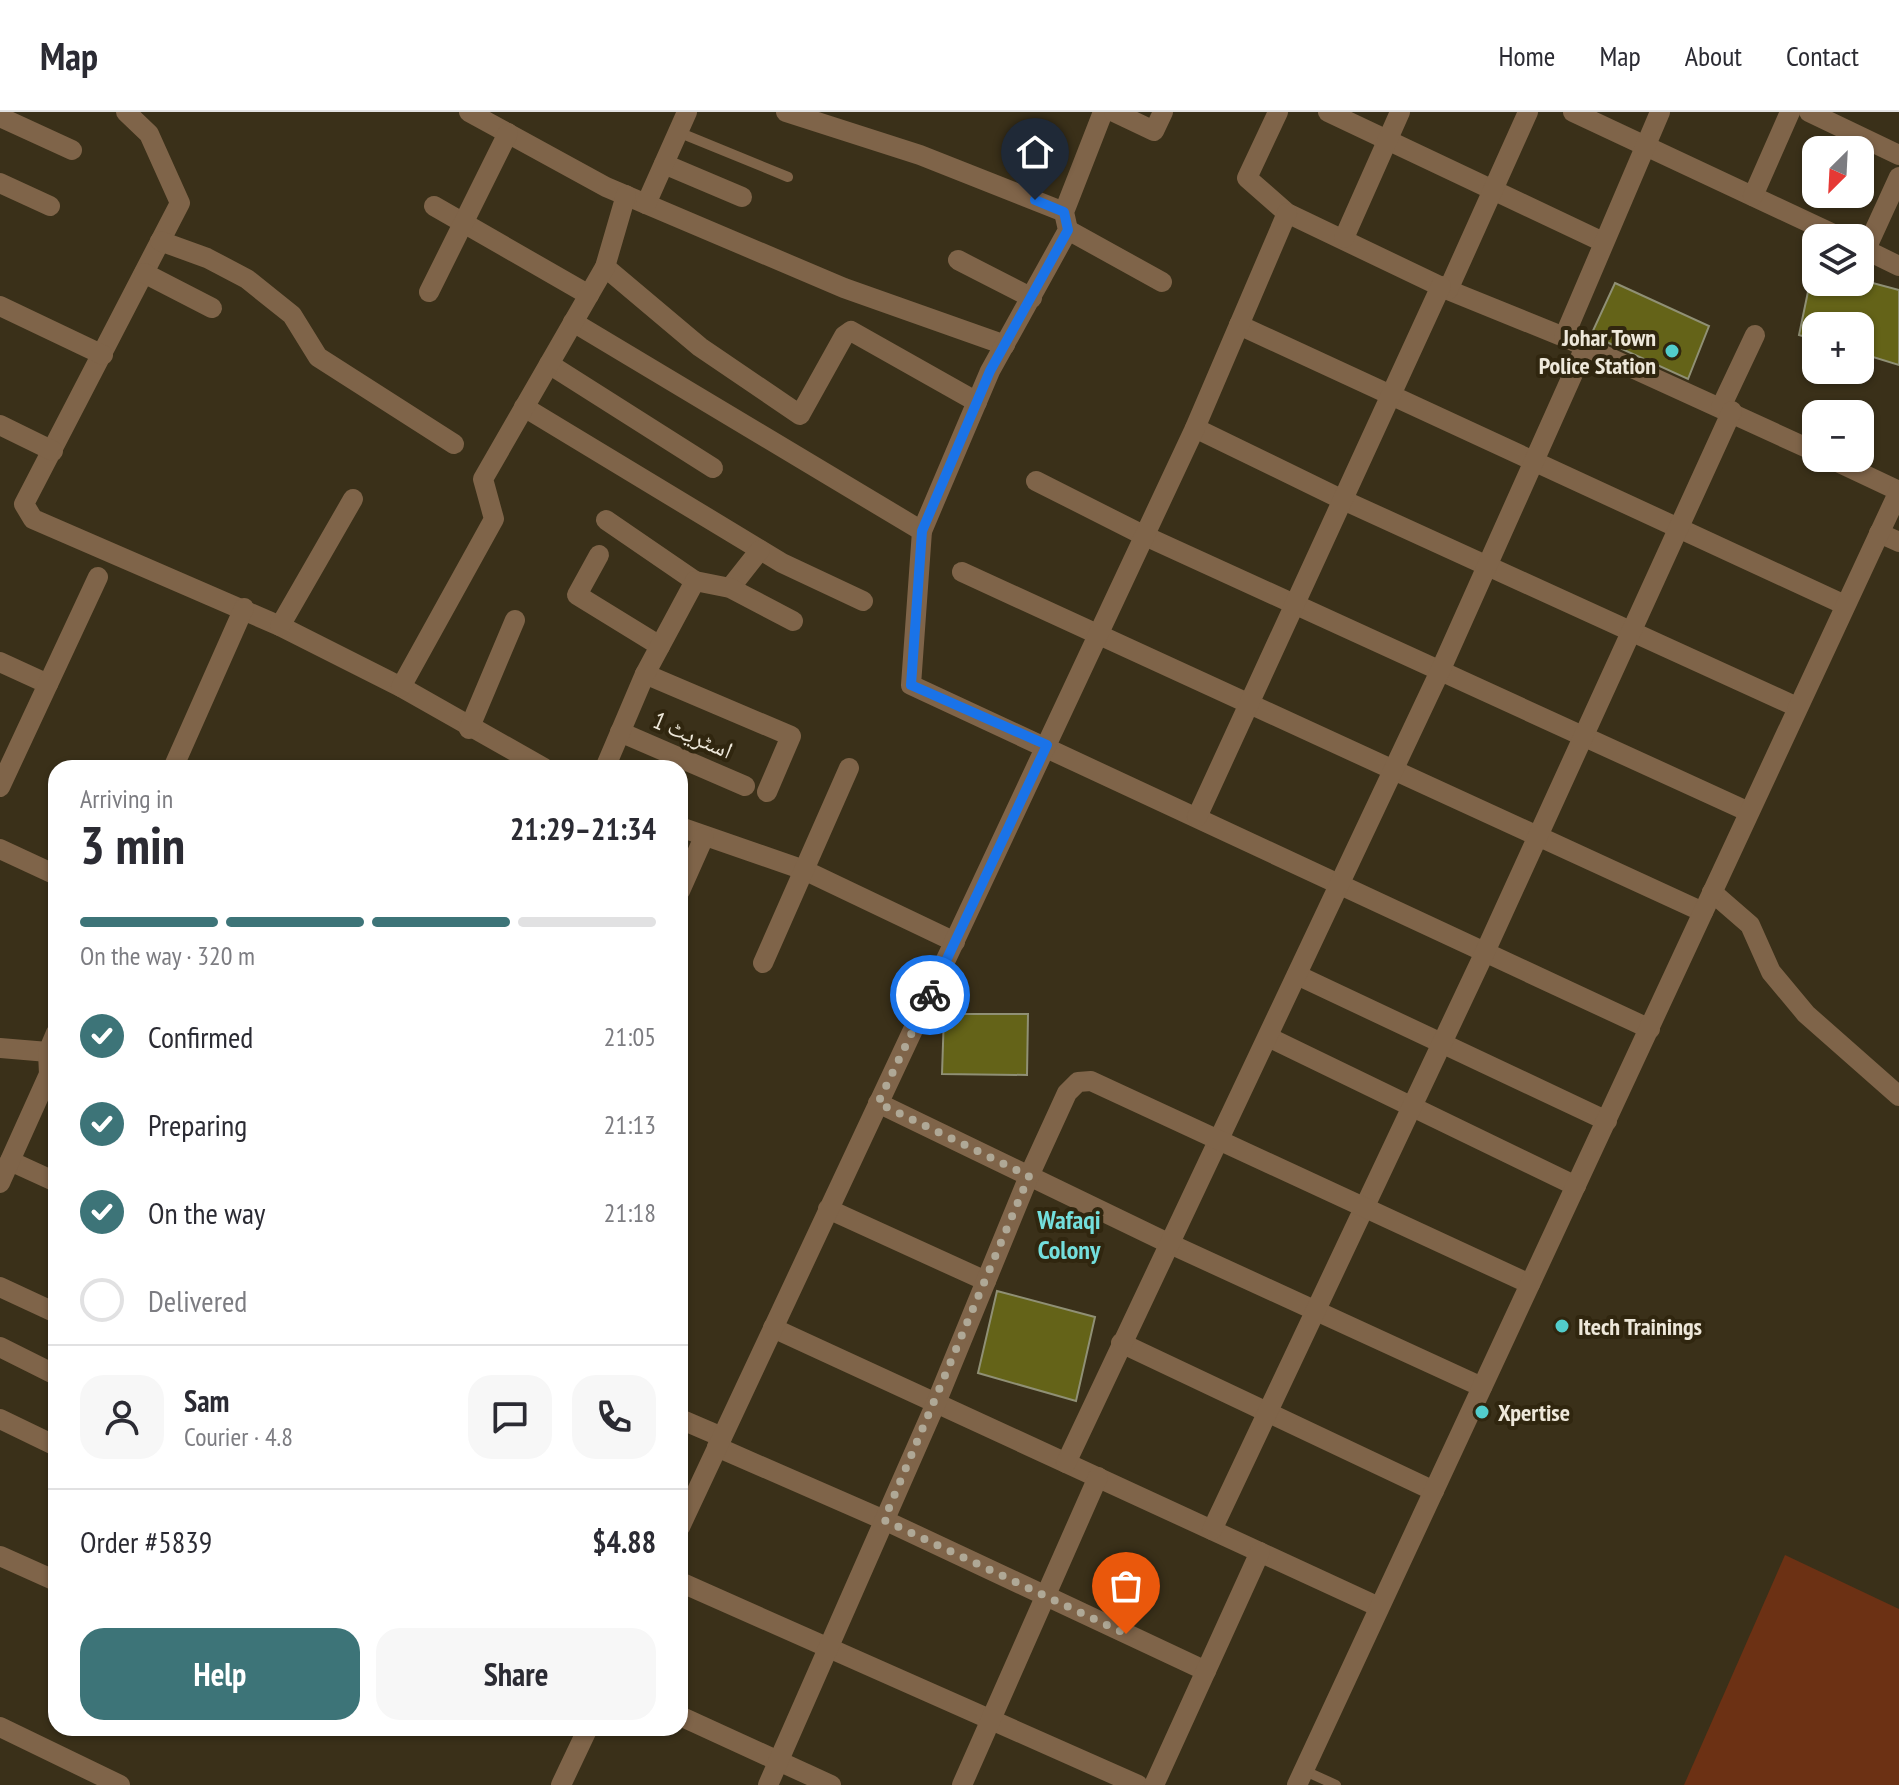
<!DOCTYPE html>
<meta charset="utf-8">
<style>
:root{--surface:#fff;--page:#f7f7f7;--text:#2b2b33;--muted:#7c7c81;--line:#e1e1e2;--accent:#3d7478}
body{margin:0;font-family:"PT Sans Narrow","Noto Naskh Arabic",sans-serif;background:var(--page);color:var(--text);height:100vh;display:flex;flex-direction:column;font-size:30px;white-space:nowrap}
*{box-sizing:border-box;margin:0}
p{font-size:26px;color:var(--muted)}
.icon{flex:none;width:44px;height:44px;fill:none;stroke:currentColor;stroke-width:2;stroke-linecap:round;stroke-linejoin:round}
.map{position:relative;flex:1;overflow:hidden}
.drawer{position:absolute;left:48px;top:648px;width:640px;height:976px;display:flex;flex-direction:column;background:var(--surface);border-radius:24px;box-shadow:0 2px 6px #0004}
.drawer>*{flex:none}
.needle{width:52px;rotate:204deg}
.buttons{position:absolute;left:1802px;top:24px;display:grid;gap:16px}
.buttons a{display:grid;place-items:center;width:72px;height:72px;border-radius:16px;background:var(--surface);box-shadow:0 2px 6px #0004;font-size:40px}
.pin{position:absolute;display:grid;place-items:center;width:68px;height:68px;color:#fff;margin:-82px -34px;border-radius:50% 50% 50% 0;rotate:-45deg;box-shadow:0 0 8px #0007}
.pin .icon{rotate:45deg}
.courier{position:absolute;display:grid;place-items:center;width:80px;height:80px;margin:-40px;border:6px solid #1a73e8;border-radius:50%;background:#fff;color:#222;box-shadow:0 2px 10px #0007}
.headline em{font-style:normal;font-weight:700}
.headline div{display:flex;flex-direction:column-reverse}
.headline{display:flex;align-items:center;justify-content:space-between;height:136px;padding:0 32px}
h1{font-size:52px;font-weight:700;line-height:60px}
.bar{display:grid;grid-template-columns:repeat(4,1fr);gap:12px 8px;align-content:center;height:96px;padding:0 32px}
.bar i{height:10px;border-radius:6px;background:var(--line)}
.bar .selected{background:var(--accent)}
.bar p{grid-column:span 4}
.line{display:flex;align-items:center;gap:20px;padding:0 32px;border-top:2px solid var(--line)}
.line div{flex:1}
.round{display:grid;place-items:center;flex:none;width:84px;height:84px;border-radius:24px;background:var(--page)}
ol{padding:0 32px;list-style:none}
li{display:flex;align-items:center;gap:24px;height:88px}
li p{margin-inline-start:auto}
li .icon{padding:8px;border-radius:50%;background:var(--accent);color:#fff;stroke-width:4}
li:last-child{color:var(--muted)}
li i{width:44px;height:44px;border:4px solid var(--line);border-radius:50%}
.primary-button{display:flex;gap:16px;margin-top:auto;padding:16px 32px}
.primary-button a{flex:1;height:92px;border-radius:24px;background:var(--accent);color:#fff;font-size:32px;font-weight:700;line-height:92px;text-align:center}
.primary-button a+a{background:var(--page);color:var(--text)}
header{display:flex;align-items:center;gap:48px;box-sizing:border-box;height:112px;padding:0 40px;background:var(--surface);border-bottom:2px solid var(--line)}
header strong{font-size:38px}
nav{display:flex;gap:44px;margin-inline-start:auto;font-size:28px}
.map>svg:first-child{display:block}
.green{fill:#6c3114}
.building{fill:#646318;stroke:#909075;stroke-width:2}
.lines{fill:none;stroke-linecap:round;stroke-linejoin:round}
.service{stroke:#7f6449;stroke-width:10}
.minor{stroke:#7f6449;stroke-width:20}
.tertiary{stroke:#7f6449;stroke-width:20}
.done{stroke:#afa896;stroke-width:8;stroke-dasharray:0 14.4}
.route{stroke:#1a73e8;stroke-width:10}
.poi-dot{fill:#52cdcc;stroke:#30260f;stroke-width:3}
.labels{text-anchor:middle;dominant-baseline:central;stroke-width:8;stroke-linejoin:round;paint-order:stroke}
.poi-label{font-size:24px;font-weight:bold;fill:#eee8da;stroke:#30260f;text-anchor:start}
.street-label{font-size:24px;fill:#eee8da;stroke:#30260f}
.neighbourhood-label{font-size:26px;font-weight:bold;fill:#73dfdd;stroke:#30260f}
</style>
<header>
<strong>Map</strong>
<nav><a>Home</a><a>Map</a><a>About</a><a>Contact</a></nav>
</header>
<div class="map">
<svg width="1899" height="1673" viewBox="0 0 1899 1673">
<rect width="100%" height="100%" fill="#3a3019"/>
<!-- green -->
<path class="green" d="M1785,1443l114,54v176h-215z"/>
<!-- building -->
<g class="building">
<path d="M1810,170h59l30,8v75l-39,-12v-27h-44v14l-17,-5z"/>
<path d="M1615,171l94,43 -21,53 -97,-44z"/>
<path d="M944,902h84l-1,61 -85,-1z"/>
<path d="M997,1179l98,26 -19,84 -98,-28z"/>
</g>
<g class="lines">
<!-- service -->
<g class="service">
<path d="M678,20l110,45"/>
<path d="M1303,1658l33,15"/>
</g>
<!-- minor -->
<g class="minor">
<path d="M126,0l23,22 31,69 -156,301 9,15 247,107 121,61 143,81"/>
<path d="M469,0l137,75 238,101 161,57"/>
<path d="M786,0l134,43 144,57"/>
<path d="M1103,0l-39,100 4,18 -78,141 -68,160 -11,154 739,344"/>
<path d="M1114,0l40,19 9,-19"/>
<path d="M1278,0l-31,66 40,35 161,77 116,47 252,115"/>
<path d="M1328,0l275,130"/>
<path d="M1573,0l269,126"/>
<path d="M1809,0l90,43"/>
<path d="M0,5l72,33"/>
<path d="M664,52l78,33"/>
<path d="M0,71l50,23"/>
<path d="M1753,84l37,-84"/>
<path d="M646,92l41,-92"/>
<path d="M434,94l155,89"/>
<path d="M1068,118l94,52"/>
<path d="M1344,126l56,-126"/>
<path d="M160,129l47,17 40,21 45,36 26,42 136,87"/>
<path d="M1860,135l39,19"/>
<path d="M1866,137l33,-72"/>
<path d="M958,148l74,38"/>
<path d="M605,155l95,80 100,68 44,-79 7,-5 126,71"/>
<path d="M144,161l68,35"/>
<path d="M1448,178l80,-178"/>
<path d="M429,180l79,-159"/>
<path d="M0,194l103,49"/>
<path d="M573,210l349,209"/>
<path d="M1239,213l606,280"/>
<path d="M1564,225l96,-225"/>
<path d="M549,252l164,104"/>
<path d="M524,295l258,156 81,38"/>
<path d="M1721,295l34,-72"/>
<path d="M0,313l53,26"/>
<path d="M1195,316l148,72 454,207"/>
<path d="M1829,346l70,33"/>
<path d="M1036,369l109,55 604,276"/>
<path d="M606,408l89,61"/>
<path d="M1879,421l20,9"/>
<path d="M599,443l-22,40 83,51"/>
<path d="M962,460l741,340"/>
<path d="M730,476l30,-38"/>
<path d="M280,514l73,-127"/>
<path d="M0,550l48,22"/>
<path d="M645,562l146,62 -24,56"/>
<path d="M401,575l93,-168 -11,-40 122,-212 21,-72"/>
<path d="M469,617l46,-109"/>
<path d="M620,620l125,54"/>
<path d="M173,656l71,-160"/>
<path d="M605,656l40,-94 50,-93 35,7 63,33"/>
<path d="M0,675l98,-210"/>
<path d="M1197,705l244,-531"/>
<path d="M680,715l124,43 151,72"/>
<path d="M0,737l56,26"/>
<path d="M680,779l24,-54"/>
<path d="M1712,780l38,33 21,47 35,42 93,82"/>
<path d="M763,851l86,-195"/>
<path d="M1297,863l310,146"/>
<path d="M1268,925l308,149"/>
<path d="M0,936l48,4"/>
<path d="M878,991l290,140 314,144"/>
<path d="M10,1049l46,21"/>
<path d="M0,1071l49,-109 -1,-22 8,-19"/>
<path d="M828,1097l158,72"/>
<path d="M0,1175l56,26"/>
<path d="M773,1216l606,279"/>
<path d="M1121,1231l313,148"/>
<path d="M0,1235l56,28"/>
<path d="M0,1307l56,27"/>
<path d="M680,1307l42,18"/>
<path d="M717,1335l167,73 322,151"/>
<path d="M1066,1351l375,-794 144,-322"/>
<path d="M680,1415l515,-1099 92,-215"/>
<path d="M1212,1418l273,-578 247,-541"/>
<path d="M0,1444l56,25"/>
<path d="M680,1470l458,203"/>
<path d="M680,1604l151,69"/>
<path d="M0,1615l120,58"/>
<path d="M561,1673l27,-57"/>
<path d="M768,1673l168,-382 93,-227 38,-83 11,-11 13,-1 439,203"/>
<path d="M962,1673l136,-308"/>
<path d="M1154,1673l106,-233"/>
</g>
<!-- tertiary -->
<path class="tertiary" d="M1297,1673l602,-1294"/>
</g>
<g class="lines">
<!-- done -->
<path class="done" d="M930,883l-52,108 151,73 -145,344 242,114"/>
<!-- route -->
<path class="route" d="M930,883l117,-250 -136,-60 11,-154 68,-160 78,-141 -4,-18 -29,-12"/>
</g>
<!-- markers -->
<g class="poi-dot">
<circle cx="1672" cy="239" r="8"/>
<circle cx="1562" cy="1214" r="8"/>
<circle cx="1482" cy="1300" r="8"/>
</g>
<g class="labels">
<!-- poi labels -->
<g class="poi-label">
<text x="1656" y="225" text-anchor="end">Johar Town<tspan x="1656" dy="28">Police Station</tspan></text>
<text x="1578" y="1214">Itech Trainings</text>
<text x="1498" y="1300">Xpertise</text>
</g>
<!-- street labels -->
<g class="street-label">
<text transform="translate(693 623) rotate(23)">اسٹریٹ 1</text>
</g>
<!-- neighbourhood labels -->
<g class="neighbourhood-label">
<text x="1069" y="1107">Wafaqi<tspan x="1069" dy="30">Colony</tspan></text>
</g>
</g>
</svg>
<div class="buttons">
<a><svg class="needle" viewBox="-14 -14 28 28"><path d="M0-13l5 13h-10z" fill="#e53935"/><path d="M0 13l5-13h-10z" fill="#7c7c81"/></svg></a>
<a><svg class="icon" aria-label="layers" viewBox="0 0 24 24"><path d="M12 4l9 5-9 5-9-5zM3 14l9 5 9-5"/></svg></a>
<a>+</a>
<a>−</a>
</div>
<div class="pin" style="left:1126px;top:1522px;background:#ea580c"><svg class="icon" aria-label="bag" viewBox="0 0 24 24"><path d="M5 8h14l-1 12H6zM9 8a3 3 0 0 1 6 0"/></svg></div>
<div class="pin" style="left:1035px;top:88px;background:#1f2937"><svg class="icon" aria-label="home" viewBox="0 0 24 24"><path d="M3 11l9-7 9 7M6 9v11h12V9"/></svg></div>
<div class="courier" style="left:930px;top:883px"><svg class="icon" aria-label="bike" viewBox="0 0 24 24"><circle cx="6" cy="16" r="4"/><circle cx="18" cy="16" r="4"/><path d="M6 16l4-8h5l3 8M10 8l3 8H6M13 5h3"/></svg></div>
<section class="drawer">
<div class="headline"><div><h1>3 min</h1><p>Arriving in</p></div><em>21:29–21:34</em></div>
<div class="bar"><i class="selected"></i><i class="selected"></i><i class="selected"></i><i></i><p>On the way · 320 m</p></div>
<ol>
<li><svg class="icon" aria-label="check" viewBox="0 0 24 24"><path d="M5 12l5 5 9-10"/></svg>Confirmed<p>21:05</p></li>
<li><svg class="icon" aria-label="check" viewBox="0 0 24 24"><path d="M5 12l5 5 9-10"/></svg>Preparing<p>21:13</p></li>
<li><svg class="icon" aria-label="check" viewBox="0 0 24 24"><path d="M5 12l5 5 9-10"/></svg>On the way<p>21:18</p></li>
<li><i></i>Delivered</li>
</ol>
<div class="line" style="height:144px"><a class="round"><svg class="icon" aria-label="person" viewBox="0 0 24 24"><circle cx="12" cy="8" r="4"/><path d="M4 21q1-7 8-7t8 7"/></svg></a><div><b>Sam</b><p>Courier · 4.8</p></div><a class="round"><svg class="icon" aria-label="chat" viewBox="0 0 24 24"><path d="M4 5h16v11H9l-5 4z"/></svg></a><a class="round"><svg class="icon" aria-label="phone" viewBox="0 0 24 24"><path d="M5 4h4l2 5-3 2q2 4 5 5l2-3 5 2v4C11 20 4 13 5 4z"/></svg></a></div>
<div class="line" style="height:104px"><div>Order #5839</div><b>$4.88</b></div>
<div class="primary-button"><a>Help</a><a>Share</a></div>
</section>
</div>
